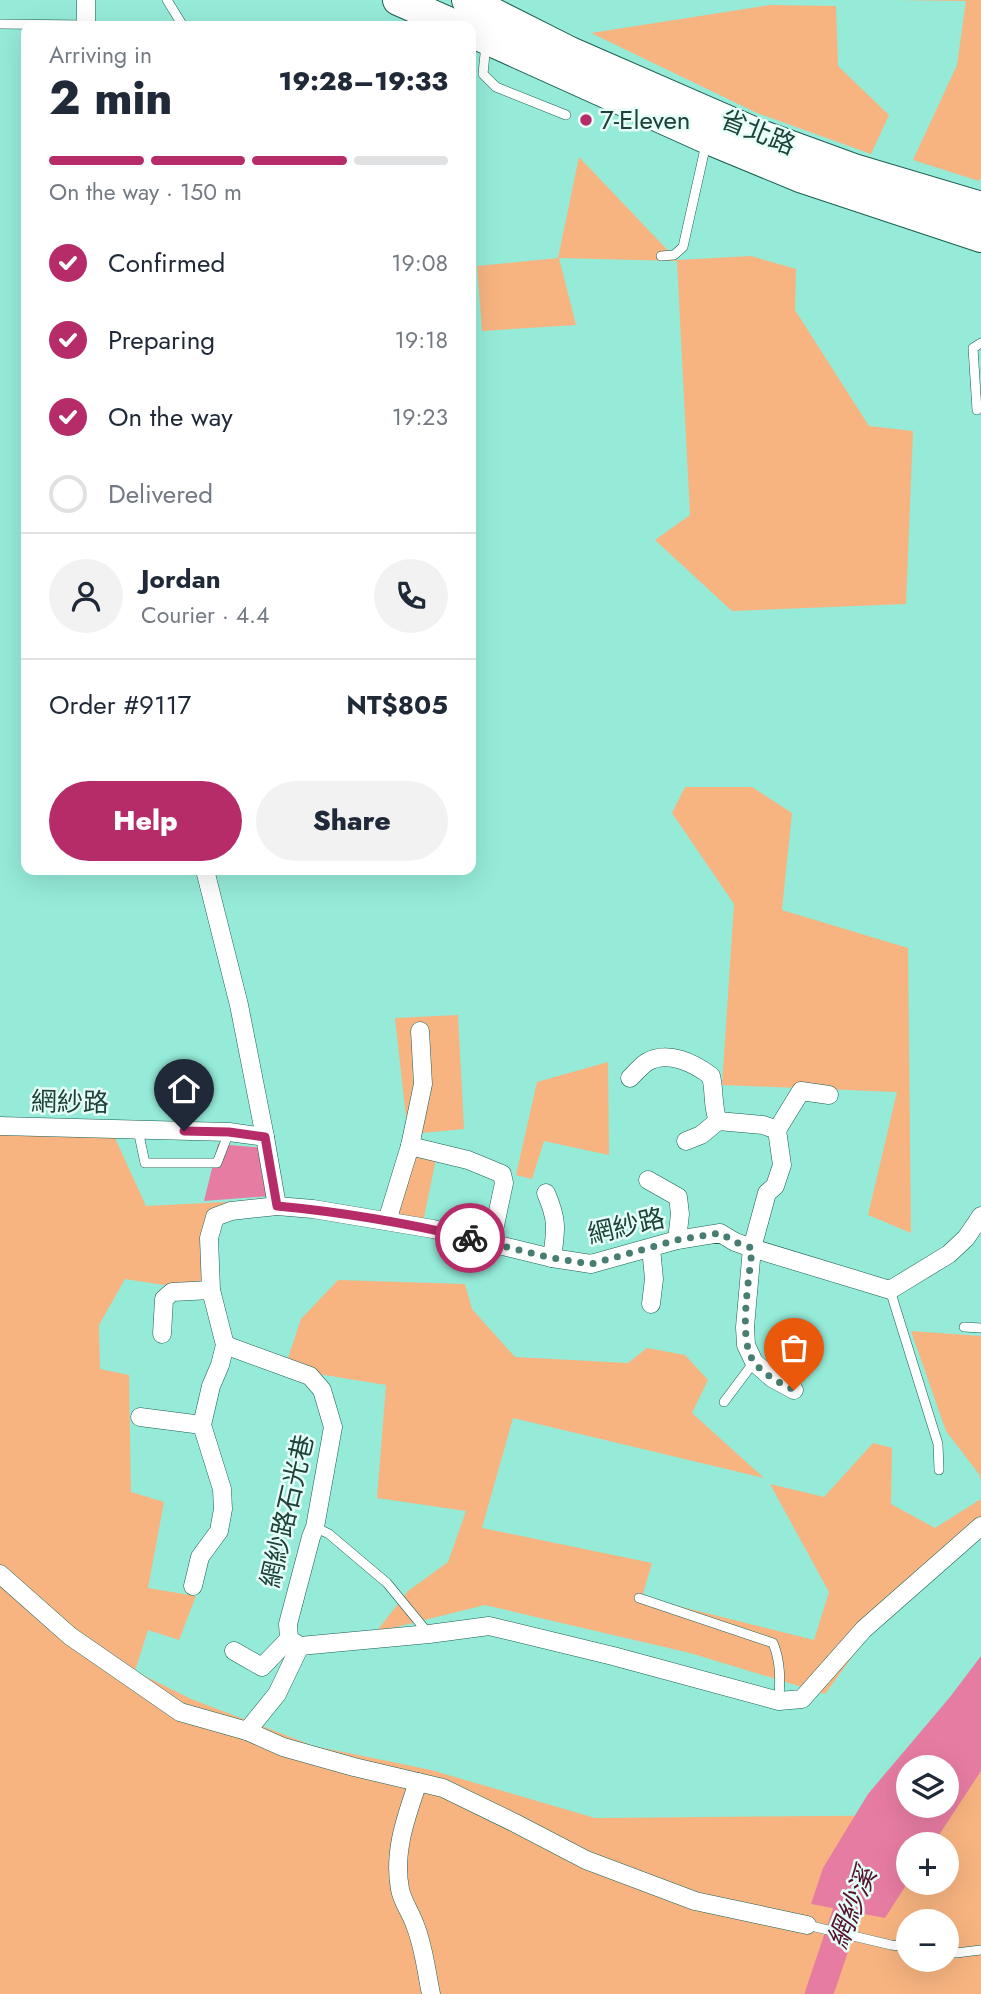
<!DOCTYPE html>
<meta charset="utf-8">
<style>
:root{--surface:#fff;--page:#f2f2f3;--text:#1f2937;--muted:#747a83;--line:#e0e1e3;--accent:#b52c69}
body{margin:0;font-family:Jost,"Noto Sans TC",sans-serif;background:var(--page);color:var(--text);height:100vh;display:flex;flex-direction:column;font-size:26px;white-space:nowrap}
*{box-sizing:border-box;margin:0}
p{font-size:23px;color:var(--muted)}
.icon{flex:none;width:38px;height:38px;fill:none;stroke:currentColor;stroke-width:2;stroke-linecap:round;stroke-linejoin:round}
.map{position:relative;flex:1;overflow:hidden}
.side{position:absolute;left:21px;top:21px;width:455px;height:854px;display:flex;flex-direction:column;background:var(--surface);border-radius:14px;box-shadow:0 7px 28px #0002}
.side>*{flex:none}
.tools{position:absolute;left:896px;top:1755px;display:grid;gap:14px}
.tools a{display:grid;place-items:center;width:63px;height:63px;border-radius:50%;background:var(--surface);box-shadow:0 7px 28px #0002;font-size:35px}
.pin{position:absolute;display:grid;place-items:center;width:60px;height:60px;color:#fff;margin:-72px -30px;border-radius:50% 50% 50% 0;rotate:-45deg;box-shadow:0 0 7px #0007}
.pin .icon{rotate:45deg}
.courier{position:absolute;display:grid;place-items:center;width:70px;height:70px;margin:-35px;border:5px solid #b52c69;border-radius:50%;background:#fff;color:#222;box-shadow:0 2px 9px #0007}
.headline em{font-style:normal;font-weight:800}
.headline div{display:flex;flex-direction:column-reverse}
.headline{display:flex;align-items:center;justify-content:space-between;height:119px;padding:0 28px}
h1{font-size:46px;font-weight:800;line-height:52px}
.bar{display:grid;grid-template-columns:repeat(4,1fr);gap:10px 7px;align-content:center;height:84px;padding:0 28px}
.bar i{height:9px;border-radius:5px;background:var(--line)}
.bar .active{background:var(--accent)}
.bar p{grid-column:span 4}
.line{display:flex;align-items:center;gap:18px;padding:0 28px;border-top:2px solid var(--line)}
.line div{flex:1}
.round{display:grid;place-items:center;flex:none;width:74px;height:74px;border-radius:37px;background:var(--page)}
ol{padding:0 28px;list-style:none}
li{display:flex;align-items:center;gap:21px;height:77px}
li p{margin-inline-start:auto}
li .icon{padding:7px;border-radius:50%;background:var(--accent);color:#fff;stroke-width:4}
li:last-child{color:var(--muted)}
li i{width:38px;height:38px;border:4px solid var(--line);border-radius:50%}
.button{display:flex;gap:14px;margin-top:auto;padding:14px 28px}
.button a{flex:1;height:80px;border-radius:42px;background:var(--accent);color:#fff;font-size:28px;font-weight:800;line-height:80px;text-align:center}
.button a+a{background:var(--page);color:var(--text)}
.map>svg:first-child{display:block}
.green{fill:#f7b480;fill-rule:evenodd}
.water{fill:#e77ca2;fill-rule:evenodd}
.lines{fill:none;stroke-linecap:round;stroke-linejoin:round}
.river{stroke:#e77ca2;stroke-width:28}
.lane-casing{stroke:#1a5f53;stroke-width:10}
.street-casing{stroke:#1a5f53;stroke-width:19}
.primary-casing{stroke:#1a5f53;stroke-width:32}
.lane{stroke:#fff;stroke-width:9}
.street{stroke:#fff;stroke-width:18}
.primary{stroke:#fff;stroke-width:30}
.done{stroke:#487d71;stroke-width:7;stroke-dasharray:0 12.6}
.route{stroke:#b52c69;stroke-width:9}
.poi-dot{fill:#b52c69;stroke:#e6fef8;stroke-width:2.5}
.labels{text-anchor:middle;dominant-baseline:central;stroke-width:5;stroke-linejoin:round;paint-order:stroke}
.poi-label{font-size:26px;fill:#1e423a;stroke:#e6fef8;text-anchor:start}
.street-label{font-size:26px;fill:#1e423a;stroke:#e6fef8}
.water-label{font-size:28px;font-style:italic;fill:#54122e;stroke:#e6fef8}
</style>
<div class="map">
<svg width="981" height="1994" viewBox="0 0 981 1994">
<rect width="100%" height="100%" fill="#95ebd8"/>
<!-- green -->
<g class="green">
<path d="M896,0h85v177l-2,4 -66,-21 44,-95 9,-64z"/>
<path d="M770,5l66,1 2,60 51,49 -18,39 -114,-41 -166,-80z"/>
<path d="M579,157l98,103 74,-4 45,13 -1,41 74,116 44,5 -7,173 -174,7 -77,-71 35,-25 -13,-254 -118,-3 17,67 -94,6 -5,-65 81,-8z"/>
<path d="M685,787h67l40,26 -10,97 126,38 3,285 -43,-18 29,-123 -175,-7 12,-181 -62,-91z"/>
<path d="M458,1015l6,114 -42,4 -4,23 19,-2 -15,73 -29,-8 15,-84 -13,-117z"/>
<path d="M608,1062l1,93 -65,-14 -12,38 -16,-4 21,-93z"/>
<path d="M0,1132l115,6 31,68 139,-7 -64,22 -4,10 -1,62 -91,-14 -26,46 1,44 29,6 2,117 33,10 -16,86 48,8 -17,44 -31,-10 -13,41 56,28 123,47 117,24 164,48 348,-3 38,-46v225h-981zM908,1844h39v39h-39zM908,1922h39v38h-39z"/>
<path d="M338,1280l127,4 7,25 43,48 113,6 19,-15 38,7 23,25 -16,33 72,65 -251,-60 -31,110 170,35 -10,34 172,43 15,-48 -59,-108 54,13 49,-54 19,5 -1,56 44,24 46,-29v30l-76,56 -80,109 -135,-41 -205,-48 -109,27 32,-41 40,-29 18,-51 -89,-13 9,-113 -74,-12 -25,-12 14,-42z"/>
<path d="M911,1331l70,5v145l-2,-7 -33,-43z"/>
</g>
<!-- water -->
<g class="water">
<path d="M218,1144l48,4 4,48 -66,5z"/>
<path d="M981,1656v115l-48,73h-25v38l-23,36 -74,-14 12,-36 45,-74 82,-97zM908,1768h39v38h-39z"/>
</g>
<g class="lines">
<!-- river -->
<path class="river" d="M819,1994l31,-92 12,-27"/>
<defs>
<g id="lane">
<path d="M167,0l16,26"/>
<path d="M0,24l86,1"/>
<path d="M486,44l-3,30 13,13 70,28"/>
<path d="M661,256l13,-1 9,-8 23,-103"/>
<path d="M977,410l-4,-62 8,-5"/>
<path d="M138,1130l7,33h72l12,-31"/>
<path d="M890,1290l48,154 1,26"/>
<path d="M964,1327l17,1"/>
<path d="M724,1402l30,-40"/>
<path d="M315,1527l14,7 58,49 41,50"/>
<path d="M639,1598l134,45c8,19 7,37 6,58"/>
<path d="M807,1925l84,20 17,2"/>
<path d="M947,1952l9,1 25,-3"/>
</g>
<g id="street">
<path d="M86,26v-26"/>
<path d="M205,870l34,135 26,132"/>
<path d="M630,1078c5,-5 11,-12 17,-16 21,-12 47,1 64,14 4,16 1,30 7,45l45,4 14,5 5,35 -7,21 -8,7 -15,55 -7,79 1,18 8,17 18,16 22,12"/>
<path d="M0,1126l229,6 36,5 12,69"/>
<path d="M777,1130l24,-39 28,4"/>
<path d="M686,1141l15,-6 17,-14"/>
<path d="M410,1146l58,14 34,14 2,9 -13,61"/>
<path d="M648,1180l30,17 2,17 -3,26"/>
<path d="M546,1193c12,28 10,36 6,65"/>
<path d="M387,1221l23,-75 13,-62 -3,-53"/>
<path d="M651,1248l3,31 -3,25"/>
<path d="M162,1334l2,-35 8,-7 39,-2"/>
<path d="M225,1345l85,31 12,14 11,37 -18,100 -4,10 -23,87 1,15 11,7 -23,48 -30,37"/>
<path d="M140,1417l62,8"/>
<path d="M0,1574l70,62 110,76 67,19 36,16 71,20 89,21 72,35 71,37 109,41 112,24"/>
<path d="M193,1586l7,-29 19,-26 4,-22 -1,-20 -20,-64 9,-39 9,-21 5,-20 -14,-55 -2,-52 6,-21 16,-6 46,-5 36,3 120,20 119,29 39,6 86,-24 43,-7 15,9 17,6 138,42 59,-36 17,-16 15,-22"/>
<path d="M300,1646l129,-12 60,-8 124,30 166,45 23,-2 62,-70 117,-103"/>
<path d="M234,1651l28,16 27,-28"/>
<path d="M418,1782c-12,35 -25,70 -18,107 2,12 11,24 15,36 9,22 11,45 16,69"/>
</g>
<g id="primary">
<path d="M398,0l59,26"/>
<path d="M467,0l103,52 188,82 96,35 127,38"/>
<path d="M471,32l237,107 92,38 181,60"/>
</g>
</defs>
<!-- lane casing -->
<use href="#lane" class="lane-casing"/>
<!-- street casing -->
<use href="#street" class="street-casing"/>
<!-- primary casing -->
<use href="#primary" class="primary-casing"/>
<!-- lane -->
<use href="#lane" class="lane"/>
<!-- street -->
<use href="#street" class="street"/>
<!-- primary -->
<use href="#primary" class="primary"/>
</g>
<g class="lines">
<!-- done -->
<path class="done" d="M470,1238l82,20 39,6 86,-24 43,-7 15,9 17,6c-2,29 -15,91 2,114 10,13 26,21 40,28"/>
<!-- route -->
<path class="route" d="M184,1131l45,1 36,5 12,69c65,6 129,17 193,32"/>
</g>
<!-- markers -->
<circle class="poi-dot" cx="586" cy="120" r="7"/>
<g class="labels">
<!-- poi labels -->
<g class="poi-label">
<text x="600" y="120">7-Eleven</text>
</g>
<!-- street labels -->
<g class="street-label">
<text transform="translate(758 132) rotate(22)">省北路</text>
<text transform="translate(70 1102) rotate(1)">網紗路</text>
<text transform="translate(626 1226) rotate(-13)">網紗路</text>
<text transform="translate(287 1511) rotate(-77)">網紗路石光巷</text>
</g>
<!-- water labels -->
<g class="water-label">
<text transform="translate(852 1908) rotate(-68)">網紗溪</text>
</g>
</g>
</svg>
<div class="tools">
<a><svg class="icon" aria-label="layers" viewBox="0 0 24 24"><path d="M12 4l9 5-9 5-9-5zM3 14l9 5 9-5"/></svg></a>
<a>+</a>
<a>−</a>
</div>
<div class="pin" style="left:794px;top:1390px;background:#ea580c"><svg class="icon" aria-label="bag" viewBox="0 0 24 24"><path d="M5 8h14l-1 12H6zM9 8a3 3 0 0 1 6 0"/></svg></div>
<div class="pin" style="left:184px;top:1131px;background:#1f2937"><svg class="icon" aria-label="home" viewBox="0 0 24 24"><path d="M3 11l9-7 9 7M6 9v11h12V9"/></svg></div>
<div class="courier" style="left:470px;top:1238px"><svg class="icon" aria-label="bike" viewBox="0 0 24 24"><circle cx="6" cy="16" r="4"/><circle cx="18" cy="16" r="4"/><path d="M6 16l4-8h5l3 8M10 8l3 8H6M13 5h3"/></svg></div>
<section class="side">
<div class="headline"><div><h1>2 min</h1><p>Arriving in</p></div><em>19:28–19:33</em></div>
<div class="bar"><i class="active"></i><i class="active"></i><i class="active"></i><i></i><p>On the way · 150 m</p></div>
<ol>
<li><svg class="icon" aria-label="check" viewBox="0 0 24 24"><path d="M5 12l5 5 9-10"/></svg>Confirmed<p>19:08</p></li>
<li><svg class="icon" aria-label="check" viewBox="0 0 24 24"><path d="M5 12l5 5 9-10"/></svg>Preparing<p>19:18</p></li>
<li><svg class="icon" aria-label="check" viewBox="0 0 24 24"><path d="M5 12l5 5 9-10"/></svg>On the way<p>19:23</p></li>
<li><i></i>Delivered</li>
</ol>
<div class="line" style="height:126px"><a class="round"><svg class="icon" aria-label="person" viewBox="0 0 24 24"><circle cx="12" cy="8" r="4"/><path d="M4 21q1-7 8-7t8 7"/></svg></a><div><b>Jordan</b><p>Courier · 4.4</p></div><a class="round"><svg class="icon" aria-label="phone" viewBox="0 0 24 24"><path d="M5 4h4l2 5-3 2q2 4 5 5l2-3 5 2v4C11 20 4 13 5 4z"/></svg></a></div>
<div class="line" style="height:91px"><div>Order #9117</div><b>NT$805</b></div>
<div class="button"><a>Help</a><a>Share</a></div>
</section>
</div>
